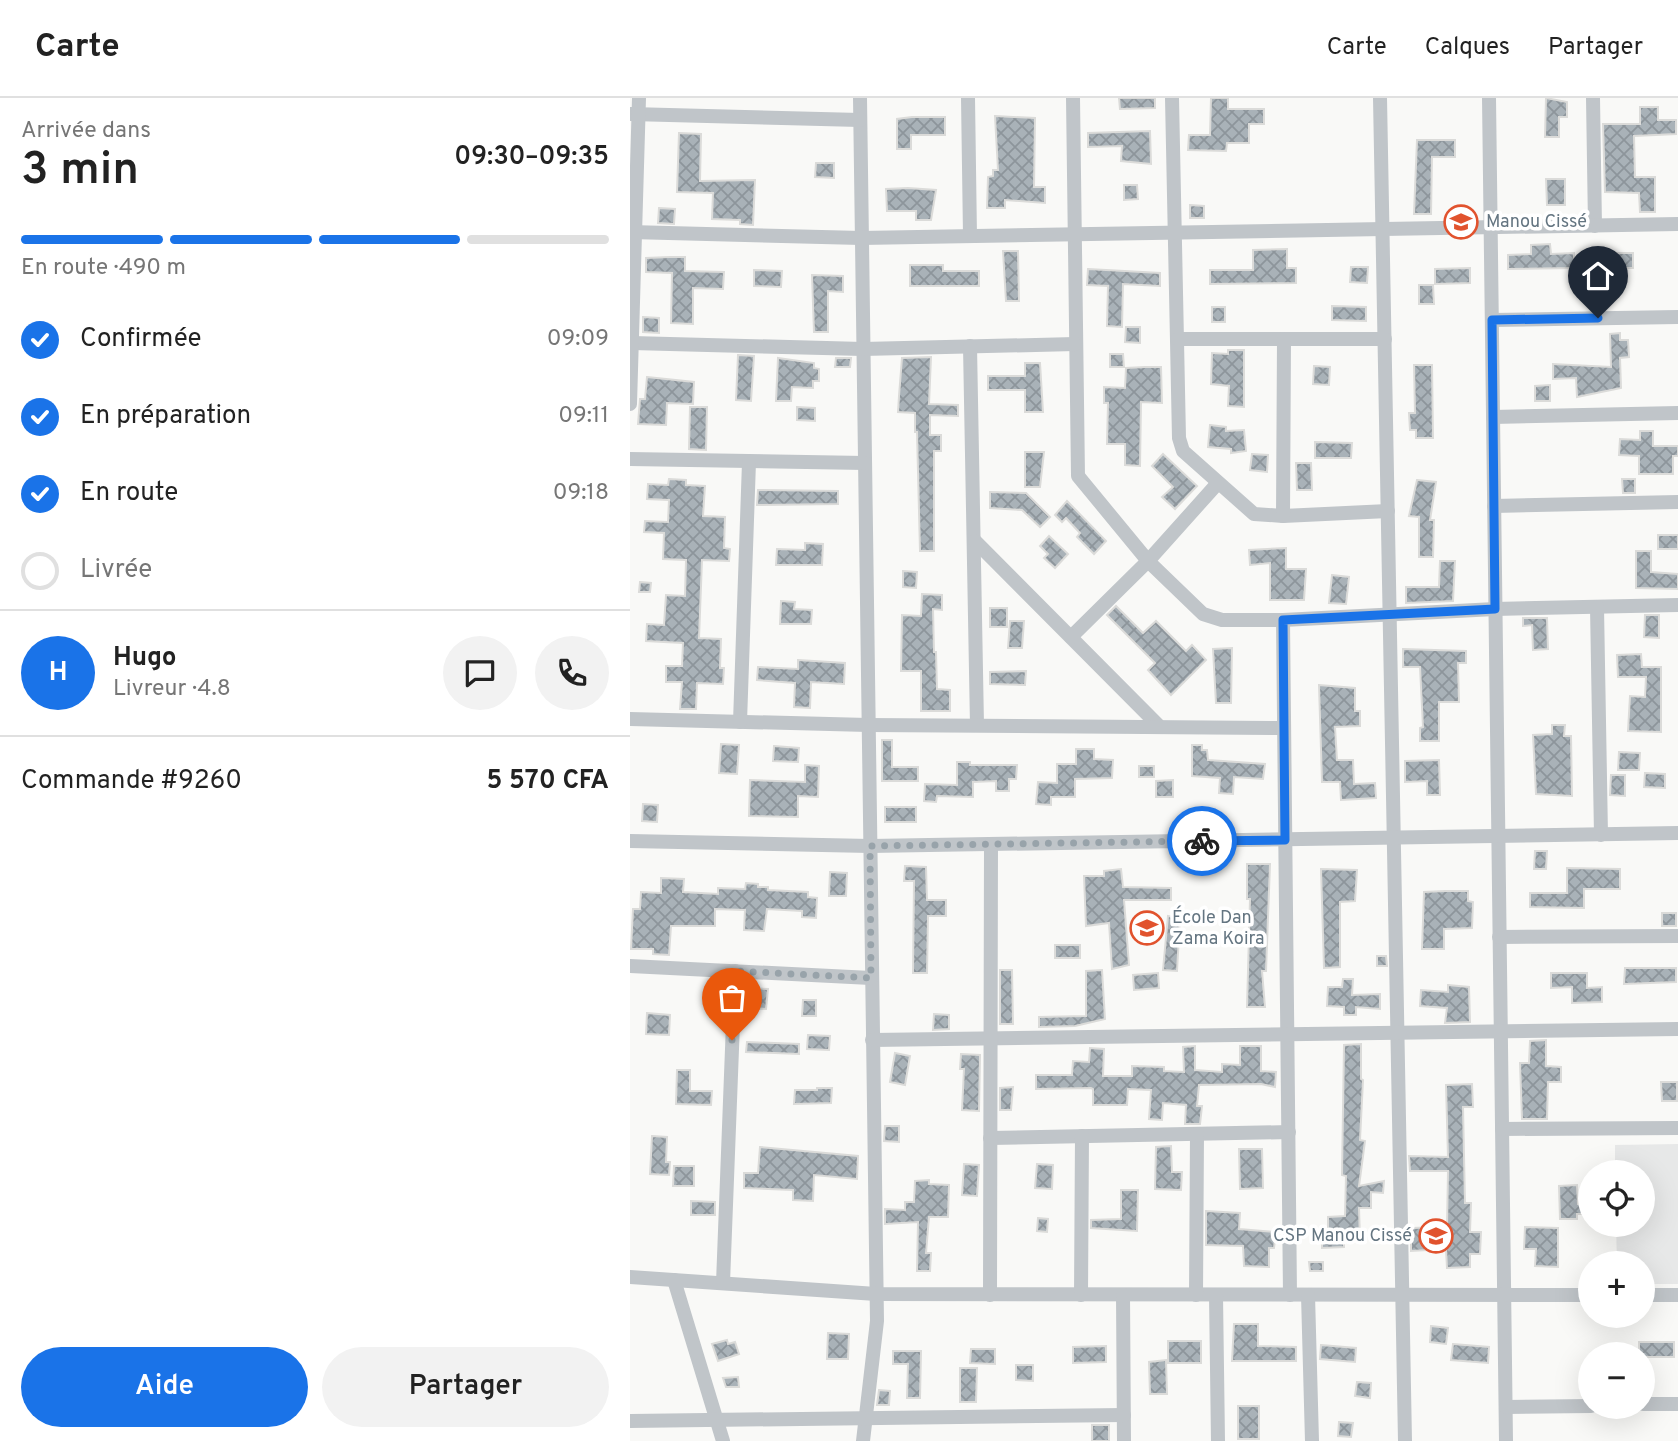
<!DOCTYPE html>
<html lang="fr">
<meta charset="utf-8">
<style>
:root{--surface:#fff;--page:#f2f2f2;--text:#222;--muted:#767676;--line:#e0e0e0;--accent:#1a73e8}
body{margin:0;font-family:Overpass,sans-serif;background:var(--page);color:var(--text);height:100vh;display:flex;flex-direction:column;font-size:26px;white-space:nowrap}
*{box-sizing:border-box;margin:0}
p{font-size:23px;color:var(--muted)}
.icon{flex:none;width:38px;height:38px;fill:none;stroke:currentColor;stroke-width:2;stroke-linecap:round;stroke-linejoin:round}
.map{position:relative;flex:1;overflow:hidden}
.drawer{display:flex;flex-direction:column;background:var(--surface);width:630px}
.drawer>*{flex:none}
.buttons{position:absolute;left:948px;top:1062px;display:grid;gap:14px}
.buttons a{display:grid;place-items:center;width:77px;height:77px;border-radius:50%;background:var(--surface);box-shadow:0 7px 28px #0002;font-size:35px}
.pin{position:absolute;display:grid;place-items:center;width:60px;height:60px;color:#fff;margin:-72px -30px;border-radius:50% 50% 50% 0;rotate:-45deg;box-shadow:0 0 7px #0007}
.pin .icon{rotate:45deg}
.courier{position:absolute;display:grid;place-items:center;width:70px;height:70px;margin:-35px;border:5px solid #1a73e8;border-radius:50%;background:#fff;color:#222;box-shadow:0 2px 9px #0007}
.summary em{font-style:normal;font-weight:600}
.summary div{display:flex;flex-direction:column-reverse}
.summary{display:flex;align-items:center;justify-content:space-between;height:119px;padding:0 21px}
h1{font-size:46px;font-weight:600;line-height:52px}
.bar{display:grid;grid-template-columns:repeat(4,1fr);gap:10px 7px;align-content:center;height:84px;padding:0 21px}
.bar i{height:9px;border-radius:5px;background:var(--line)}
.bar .selected{background:var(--accent)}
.bar p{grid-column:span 4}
.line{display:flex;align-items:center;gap:18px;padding:0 21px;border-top:2px solid var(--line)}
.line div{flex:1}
.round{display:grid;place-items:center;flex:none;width:74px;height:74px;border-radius:37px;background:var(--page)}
ol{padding:0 21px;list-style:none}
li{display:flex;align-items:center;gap:21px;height:77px}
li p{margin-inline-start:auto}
li .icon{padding:7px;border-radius:50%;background:var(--accent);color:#fff;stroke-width:4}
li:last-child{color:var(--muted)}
li i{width:38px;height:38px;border:4px solid var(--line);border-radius:50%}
.cta{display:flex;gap:14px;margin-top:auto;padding:14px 21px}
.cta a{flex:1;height:80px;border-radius:42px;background:var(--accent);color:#fff;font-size:28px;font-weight:600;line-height:80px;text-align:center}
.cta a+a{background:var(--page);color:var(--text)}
header{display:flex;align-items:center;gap:42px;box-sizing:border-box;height:98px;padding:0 35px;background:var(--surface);border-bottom:2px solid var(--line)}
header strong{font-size:33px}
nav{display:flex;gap:38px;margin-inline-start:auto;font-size:24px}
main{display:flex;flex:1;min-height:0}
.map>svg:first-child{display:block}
.built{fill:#e7e8e8}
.building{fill:url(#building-cross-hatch);stroke:#dbdbd9;stroke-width:2}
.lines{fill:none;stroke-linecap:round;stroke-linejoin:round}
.street{stroke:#c0c5c9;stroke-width:14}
.done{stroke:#98a3aa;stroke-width:7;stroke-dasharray:0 12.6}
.route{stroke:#1a73e8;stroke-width:9}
.labels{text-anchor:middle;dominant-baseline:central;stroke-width:7;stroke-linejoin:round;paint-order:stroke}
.poi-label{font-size:18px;fill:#647581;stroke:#fff;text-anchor:start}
</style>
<header>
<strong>Carte</strong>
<nav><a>Carte</a><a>Calques</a><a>Partager</a></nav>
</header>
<main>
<section class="drawer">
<div class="summary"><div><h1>3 min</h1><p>Arrivée dans</p></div><em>09:30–09:35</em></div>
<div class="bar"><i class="selected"></i><i class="selected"></i><i class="selected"></i><i></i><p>En route · 490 m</p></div>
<ol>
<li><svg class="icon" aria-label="check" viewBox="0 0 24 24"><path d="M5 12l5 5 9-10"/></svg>Confirmée<p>09:09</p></li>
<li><svg class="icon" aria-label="check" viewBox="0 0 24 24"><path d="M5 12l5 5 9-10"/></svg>En préparation<p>09:11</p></li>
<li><svg class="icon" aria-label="check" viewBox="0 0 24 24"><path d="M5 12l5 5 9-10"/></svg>En route<p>09:18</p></li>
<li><i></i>Livrée</li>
</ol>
<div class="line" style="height:126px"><b class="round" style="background:var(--accent);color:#fff">H</b><div><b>Hugo</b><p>Livreur · 4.8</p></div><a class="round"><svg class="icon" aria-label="chat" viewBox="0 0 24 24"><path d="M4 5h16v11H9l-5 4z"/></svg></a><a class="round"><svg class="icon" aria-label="phone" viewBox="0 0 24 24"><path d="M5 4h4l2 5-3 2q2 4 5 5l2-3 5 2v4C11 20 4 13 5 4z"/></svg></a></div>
<div class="line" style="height:91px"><div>Commande #9260</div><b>5 570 CFA</b></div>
<div class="cta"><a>Aide</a><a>Partager</a></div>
</section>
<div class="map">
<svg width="1048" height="1343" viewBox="0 0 1048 1343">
<defs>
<pattern id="building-cross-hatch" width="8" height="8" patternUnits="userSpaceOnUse" patternTransform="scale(1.75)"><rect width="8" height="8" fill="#a9b2b8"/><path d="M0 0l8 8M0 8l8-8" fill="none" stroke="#8d959b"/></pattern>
</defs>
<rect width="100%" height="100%" fill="#f9f9f7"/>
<!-- built -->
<path class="built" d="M1048,1046v140h-35v-20l-26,-1 -1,-38h27v-53h-28v-27z"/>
<!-- building -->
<g class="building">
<path d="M489,0h36v10l-35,1z"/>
<path d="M581,0h17v11h36v15h-15v19h-22l-1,8 -38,-1 1,-15h21z"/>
<path d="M916,0l21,4v15h-8v20h-14z"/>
<path d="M1010,9h18v13h18v14l-42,2 1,41h20v35h-15l-1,-19 -34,-1 -2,-68h37z"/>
<path d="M365,18l40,2 -1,69h11v16l-40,-3v8h-18l1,-31 5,-1v-6h5z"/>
<path d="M282,19h33v18h-34v14h-14v-30z"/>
<path d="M520,33l1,33 -30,-3 1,-15 -34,1v-14z"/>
<path d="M49,35l22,1 -1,47 55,-1 -2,45 -13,-1v-4l-28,-1 1,-26 -36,-1z"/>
<path d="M787,42h38v17h-23l-1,57h-17z"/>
<path d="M186,65h18v15l-19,-1z"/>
<path d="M916,81h19v26h-18z"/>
<path d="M494,87h13l1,14 -14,1z"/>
<path d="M278,90l28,2 -5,30h-15v-9h-29l-1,-22z"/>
<path d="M560,107l14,1v12h-14z"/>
<path d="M29,110l16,1 -1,15 -16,-1z"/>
<path d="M920,146l1,10 23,-1v15l-66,1v-14l23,-1v-9z"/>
<path d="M657,151v19h9v15l-86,1v-14h43v-20z"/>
<path d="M373,153h15l1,50h-13z"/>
<path d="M976,155h27v15h-26z"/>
<path d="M40,159h15v14l39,1 -1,17 -30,-1v36l-22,-1 1,-50 -26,-1v-14z"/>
<path d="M280,167h33v6h36v15h-69z"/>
<path d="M721,169h17l-1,16 -17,-1z"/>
<path d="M840,170v15l-35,1v-15z"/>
<path d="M458,171l72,4v13l-37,-2 -1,43 -15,-1 1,-40 -21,-1z"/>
<path d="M124,172l28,1 -1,16 -27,-1z"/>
<path d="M182,177l31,1v16l-15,-1v41h-14z"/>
<path d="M789,187h14l1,19h-15z"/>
<path d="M702,208l34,1v14l-34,-1z"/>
<rect x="582" y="209" width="13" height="15"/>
<path d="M13,219l16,1v15l-16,-1z"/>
<path d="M496,229h14v16l-15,-1z"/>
<path d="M990,235v7h8l1,17 -9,1 1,30 -44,9 -1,-19 -23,1v-15l58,3 -1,-33z"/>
<path d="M598,252h16v57l-16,-1 1,-20 -18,-2 1,-31 16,1z"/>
<path d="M480,256h13l1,13h-14z"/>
<path d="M108,257l16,1 -3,45 -15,-1z"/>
<path d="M301,259l-2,47 29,1v11l-28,-1v20h11v16h-7v100h-14l-3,-119h-2v-19l-17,-1 1,-16 3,-38z"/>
<path d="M148,260l36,5v5l5,1v12h-6v7l-21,-1 -1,14h-15z"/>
<path d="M206,260h15l-1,9h-15z"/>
<path d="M395,265h15l3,49h-18v-22h-37v-14h37z"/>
<path d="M784,267h18l1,73h-17v-8h-6l-1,-17h6z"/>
<path d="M684,268l16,1 -1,18 -16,-1z"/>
<path d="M515,269h16l1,36 -21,-1 -1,64 -15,-1v-21h-18l1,-41h-4v-16l21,1 1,-20z"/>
<path d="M17,279l47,5 -1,22 -26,-1 -1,22 -28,-1 2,-25h5z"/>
<path d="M920,287v16h-15v-15z"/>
<path d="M60,309h17l-1,43 -17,-1z"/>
<path d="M167,309l18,1v13l-18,-1z"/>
<path d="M580,327l16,2v4l18,-1 2,21 -15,2v-4l-23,-2z"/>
<path d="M1010,333h13v15h25v10h-5v18h-34v-18l-20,-1 1,-16 20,1z"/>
<path d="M685,344l37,1 -1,15h-36z"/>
<path d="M395,354h19l-4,35h-15z"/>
<path d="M533,356l34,32 -22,23 -13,-12 11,-10 -21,-21z"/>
<path d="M622,356l16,1 -1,17 -17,-2z"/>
<path d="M666,365h15l1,27h-15z"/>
<path d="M39,381l17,1v5l19,1 -2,30 22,1 -1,31 6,1 -1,12 -27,-1 -3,78 22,1 -1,29h4l-1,16 -26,-1 -1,26h-16l2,-27h-16v-16h16l1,-23 -37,-2 1,-17 17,1 2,-30 19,1 1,-36 -23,-1 1,-26 -20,-1 1,-11 23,1 1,-22 -22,-1 1,-15 20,1z"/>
<path d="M992,381h13v14h-12z"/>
<path d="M787,382l19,2 -6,38h4l-1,37h-14v-40l-10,-1z"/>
<path d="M128,392l80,1v13l-81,1z"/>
<path d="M360,394l36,1 24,24 -10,10 -18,-17 -32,-2z"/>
<path d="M437,403l39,40 -12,13 -17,-17 3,-4 -14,-15 -4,4 -7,-7z"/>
<rect x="1028" y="437" width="20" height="14"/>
<path d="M419,438l19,18 -13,14 -11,-10 4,-4 -8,-8z"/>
<path d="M175,445l18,1 -1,21h-46l1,-16 28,1z"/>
<path d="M656,450v21h20l-2,31h-34v-37l-20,2 -1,-15z"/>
<path d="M1006,453h15v21l27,2v15l-42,-1z"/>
<path d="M810,463h15l-2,40 -47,2v-16h33z"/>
<path d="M273,473l14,1 -1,16 -13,-1z"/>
<path d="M702,477l17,2 -3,27 -17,-1z"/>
<path d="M10,484l11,1 -1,9h-11z"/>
<path d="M292,496l20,1v15l-9,-1 1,43h2l1,37 13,1v21h-29v-40h-20l1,-56 19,1z"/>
<path d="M151,503l14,1 -1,7 18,1 -1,14h-31z"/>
<path d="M486,508l27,27 13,-12 30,30 6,-6 14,15 -35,35 -23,-25 7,-7 -48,-48z"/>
<rect x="360" y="510" width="17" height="19"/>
<path d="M1015,517h14v23l-15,-1z"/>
<path d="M893,520h24l1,31 -15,1 -1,-25 -9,1z"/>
<path d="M380,523h14l-2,27h-14z"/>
<path d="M602,550l-1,55h-15l-3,-54z"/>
<path d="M773,551l63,2v12h-8l1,39h-20v39h-19v-13l3,-1 -3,-60h-17z"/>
<path d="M1011,556l1,13h19v65l-33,-1 2,-35 15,1 1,-20h-28l-1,-22z"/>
<path d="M168,562l47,3 -1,21 -33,-2 -1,26 -16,-1 1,-24 -38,-3 1,-13 40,2z"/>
<path d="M396,573l-1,14 -35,-1v-12z"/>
<path d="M689,587l36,3v23h5v15l-25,1 2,33h16l1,24 21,-1 1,15 -35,2 -1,-18h-18z"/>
<path d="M922,627h13l-1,11h7l1,60 -36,-2 -3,-59 19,-1z"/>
<path d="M252,642h10v27h26v14h-36z"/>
<path d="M91,646l18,1 -2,29 -18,-1z"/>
<path d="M562,647h10v5h5l1,10 57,4 -2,15 -29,-2 -1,17 -14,-1 1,-15 -28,-2z"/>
<path d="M144,648l25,2 -1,14 -25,-1z"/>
<path d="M446,651h18v10l19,1 -1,18 -37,1v18h-24v8l-15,-1 2,-22 19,1v-19h19z"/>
<path d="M989,654l21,1 -1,17h-21z"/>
<path d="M809,662l1,35h-13v-14l-22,1v-21z"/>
<path d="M327,664h13v3h47l-1,14h-7v12h-13v-10l-23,1v15l-36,-1 -1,6 -12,-1 1,-17 32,1z"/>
<path d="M175,667l14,1 -1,31 -20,-1v21l-49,-1 1,-36 55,2z"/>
<rect x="509" y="668" width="15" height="11"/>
<path d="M1015,675l20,1v14l-21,-1z"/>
<path d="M981,677h14v21l-15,-1z"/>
<path d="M543,682v17h-17v-16z"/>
<path d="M13,706l15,1 -1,17 -15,-1z"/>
<rect x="255" y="709" width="31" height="15"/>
<path d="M905,753h12l-1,18h-12z"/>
<path d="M617,766h23l-4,107h-4l3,36h-18l3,-108h-3z"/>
<path d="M275,768l21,1 1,33h19v16h-18l-1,57h-14l1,-92h-10z"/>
<path d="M937,770l53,1v20h-36v19l-54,-1v-14h37z"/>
<path d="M491,771l2,18 48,1v12h-47l5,65 -17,4 -3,-46 -23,3 -2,-50h20v-5z"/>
<path d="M691,771l36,1 -2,31 -15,1v65l-16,1z"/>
<path d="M200,774l17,1 -1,23h-17z"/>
<path d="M31,780l23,1 -1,13 35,2v-6l27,1 1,-6 12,1v3h10v3l40,2v5l9,1 -1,20 -14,-1v-6l-35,-2 -3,22 -20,-1 1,-20 -30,-1v17h-44l-2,29 -16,-1v-5h-22l2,-40h7l1,-17 20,1z"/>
<path d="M815,793h23v10l5,1 -1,26 -28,1v20h-22l2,-57z"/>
<rect x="1032" y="815" width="14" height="13"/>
<path d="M538,818l12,2 -3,53 -14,-1z"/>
<rect x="425" y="847" width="25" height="13"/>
<path d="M747,858h9l1,10h-10z"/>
<path d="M995,870h51v14l-52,2z"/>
<path d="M370,872h12l1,54h-13z"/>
<path d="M472,872l3,49 -30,7 -36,1v-10l47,-1v-45z"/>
<path d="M528,875l1,15 -25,2 -1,-15z"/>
<path d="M921,875h36v15l15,-1v15l-30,1v-16l-21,1z"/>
<path d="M713,881h10l-1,16 28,-1v15l-24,-2v8h-12v-8l-17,-1 1,-19h14z"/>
<path d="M818,887l21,2 1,35 -25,1 2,-15 -27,-2 1,-16 27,2z"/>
<path d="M121,890l17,1 -2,20 -16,-1z"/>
<path d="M173,902h13v16h-14z"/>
<path d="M17,915l23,2 -1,20 -23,-1z"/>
<path d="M304,916l15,1v14l-16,1z"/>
<path d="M178,937l22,1 -1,14 -22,-1z"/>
<path d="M916,942v26l15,1v15h-13l-1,37h-25l-2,-56h9l1,-22z"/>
<path d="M117,944l52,2v10l-53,-2z"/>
<path d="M731,946v35l2,1 -3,60 5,1 -6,45 25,-5 -1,12 -12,-1v16h-12l1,32h-16v7l-22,1v-15h6v-16l17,-1 1,-40 -4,-1 2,-130z"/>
<path d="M565,948v24l27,2v-8l18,1v-19h21v25l15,1 -1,15 -14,-3 -62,1 -2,21h5l-2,18h-15l1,-19 -23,-2 -1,17 -13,-1 2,-29 -23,-1 -1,16h-34v-16l-2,-1 -55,1v-14h36l1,-14 16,1 1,-14 14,1 -1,27h29v-10l32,1v4l20,1 -1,-25z"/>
<path d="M265,955l15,3 -5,29 -15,-3z"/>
<path d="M331,956l19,1 -1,56 -17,-1 2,-41h-4z"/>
<path d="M47,972h13v21h22l-1,14 -35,-1z"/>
<path d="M1031,984h16v19h-15z"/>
<path d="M842,986l1,23h-10l2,96h6l-1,29h11l-1,22h-10v13l-23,1 -1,-19 -35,2v-23l36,-1 1,-56h-38l-1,-15 39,1 -2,-72z"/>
<path d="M383,989l-2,23h-11v-22z"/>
<path d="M187,990h15l-1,15 -37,1 1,-14h22z"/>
<path d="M255,1028h14v16l-15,-1z"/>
<path d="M22,1038l15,1 -1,25h4l-1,13 -19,-1z"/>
<path d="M541,1048l1,26h10l-1,18 -26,-1 1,-42z"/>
<path d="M130,1049l98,9 -1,23 -43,-4 -1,26 -20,-1v-10l-49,-2v-15h14z"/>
<path d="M609,1051h23l1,39 -23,1z"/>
<path d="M334,1066l15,1 -2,31 -15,-1z"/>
<path d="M407,1066l16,1 -1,24 -17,-1z"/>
<path d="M44,1068h20v20h-21z"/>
<path d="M299,1082v4l20,1 -1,32h-19l-3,36h5l-1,18h-13l1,-49 -33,2v-15l20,1v-8h9l1,-21z"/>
<path d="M947,1087l1,19 13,1v9h-14v5h-17l-1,-33z"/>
<path d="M491,1092h17l-1,41 -46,-3v-8l30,-1z"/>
<path d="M61,1103l24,1v13h-24z"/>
<path d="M576,1113l34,2 -1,16 37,3 -2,16h-5v19l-25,-1 -1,-20 -37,-1z"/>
<path d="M408,1120l10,1 -1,13 -10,-1z"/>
<path d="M895,1129l33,1v39l-23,-1 1,-17h-12z"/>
<path d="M679,1164h14v9h-13z"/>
<path d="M604,1226h24v22l38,1v14h-64z"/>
<path d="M801,1228l17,2 -2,16 -16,-2z"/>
<path d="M198,1235l21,1 -1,25h-21z"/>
<path d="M97,1242l1,4 7,-2 4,12 -21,7 -6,-17z"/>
<rect x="538" y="1243" width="33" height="22"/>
<path d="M1009,1244h35v15h-31l-4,-3z"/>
<path d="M823,1246l36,3 -1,16 -37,-3z"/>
<path d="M691,1247l35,3 -1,14 -35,-3z"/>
<path d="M476,1248v16l-33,1v-16z"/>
<path d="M341,1251h24v15l-25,-1z"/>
<path d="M263,1253h28l-1,47h-13l1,-34h-15z"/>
<path d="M536,1262l1,34h-17l-1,-32z"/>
<path d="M386,1267h17v16l-17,-1z"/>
<path d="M330,1270h17l-1,34h-16z"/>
<path d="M108,1279l1,10h-13l-3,-9z"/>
<path d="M727,1284l14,1 -1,15 -15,-2z"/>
<path d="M249,1292l11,1 -1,14h-12z"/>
<rect x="608" y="1308" width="21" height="33"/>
<path d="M709,1324l14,1 -2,14 -13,-1z"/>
<rect x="462" y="1327" width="17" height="16"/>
</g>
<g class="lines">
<!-- street -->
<g class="street">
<path d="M230,0l17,1223 -14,120"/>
<path d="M338,0l2,138"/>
<path d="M443,0l5,378 70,85 55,53 19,6h61l212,-11 183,-4"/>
<path d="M542,0l7,340 4,13 71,63 29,2 105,-5"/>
<path d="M750,0l25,1343"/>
<path d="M859,0l17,1343"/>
<path d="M963,0l2,128"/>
<path d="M1,16l229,6"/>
<path d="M0,134l231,6 817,-14"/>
<path d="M862,222l186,-3"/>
<path d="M548,241h207"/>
<path d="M2,245l231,6 212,-5"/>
<path d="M340,248l7,379"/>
<path d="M0,306l9,-306"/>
<path d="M863,319l185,-4"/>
<path d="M0,361l235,4"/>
<path d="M864,408l184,-4"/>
<path d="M653,418l1,-177"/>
<path d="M345,443l183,184"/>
<path d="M967,509l4,228"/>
<path d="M653,522l7,675"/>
<path d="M441,539l77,-76 69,-77"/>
<path d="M0,621l238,6 416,3"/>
<path d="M110,624l9,-260"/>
<path d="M0,743l240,5 808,-13"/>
<path d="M869,839l179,-1"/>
<path d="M0,868l241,12"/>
<path d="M242,942l806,-11"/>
<path d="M872,1031l176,-1"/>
<path d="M360,1040l299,-6"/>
<path d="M0,1179l246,17 715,1"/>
<path d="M44,1182l49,161"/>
<path d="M93,1185l12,-312"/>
<path d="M360,1197l1,-451"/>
<path d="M451,1197l1,-159"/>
<path d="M493,1197l1,146"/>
<path d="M566,1197l1,-161"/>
<path d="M586,1197l2,146"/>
<path d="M678,1197l4,146"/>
<path d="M1013,1197h35"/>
<path d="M1013,1306h35"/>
<path d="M876,1309l85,-1"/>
<path d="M0,1323l494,-6"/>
</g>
</g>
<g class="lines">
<!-- done -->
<path class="done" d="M102,942l2,-69 137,7 -1,-132 332,-5"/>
<!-- route -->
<path class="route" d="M572,743l83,-1 -2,-220 212,-11 -3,-289 106,-2"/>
</g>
<!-- icons -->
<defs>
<symbol id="school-ring" viewBox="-11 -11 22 22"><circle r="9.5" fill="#fff" stroke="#e1532e" stroke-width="1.5"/><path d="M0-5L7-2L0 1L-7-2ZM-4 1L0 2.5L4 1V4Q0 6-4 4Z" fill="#e1532e"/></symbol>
</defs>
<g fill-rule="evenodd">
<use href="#school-ring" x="812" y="105" width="38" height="38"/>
<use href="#school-ring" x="498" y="811" width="38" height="38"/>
<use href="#school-ring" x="787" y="1119" width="38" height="38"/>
</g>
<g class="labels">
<!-- poi labels -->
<g class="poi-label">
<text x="856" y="124">Manou Cissé</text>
<text x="542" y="820">École Dan<tspan x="542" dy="21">Zama Koira</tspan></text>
<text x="782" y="1138" text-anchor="end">CSP Manou Cissé</text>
</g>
</g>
</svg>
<div class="buttons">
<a><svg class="icon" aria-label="locate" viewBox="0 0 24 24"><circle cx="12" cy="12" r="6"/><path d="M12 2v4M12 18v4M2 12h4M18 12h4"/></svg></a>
<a>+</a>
<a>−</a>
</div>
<div class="pin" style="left:102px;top:942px;background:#ea580c"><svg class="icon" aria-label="bag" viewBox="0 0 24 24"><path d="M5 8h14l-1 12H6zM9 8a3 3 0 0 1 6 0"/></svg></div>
<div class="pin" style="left:968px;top:220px;background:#1f2937"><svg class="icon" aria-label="home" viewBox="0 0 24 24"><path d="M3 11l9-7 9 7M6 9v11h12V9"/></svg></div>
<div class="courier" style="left:572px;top:743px"><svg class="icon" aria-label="bike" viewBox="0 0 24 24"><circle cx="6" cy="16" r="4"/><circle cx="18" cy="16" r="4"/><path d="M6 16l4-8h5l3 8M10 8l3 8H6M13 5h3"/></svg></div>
</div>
</main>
